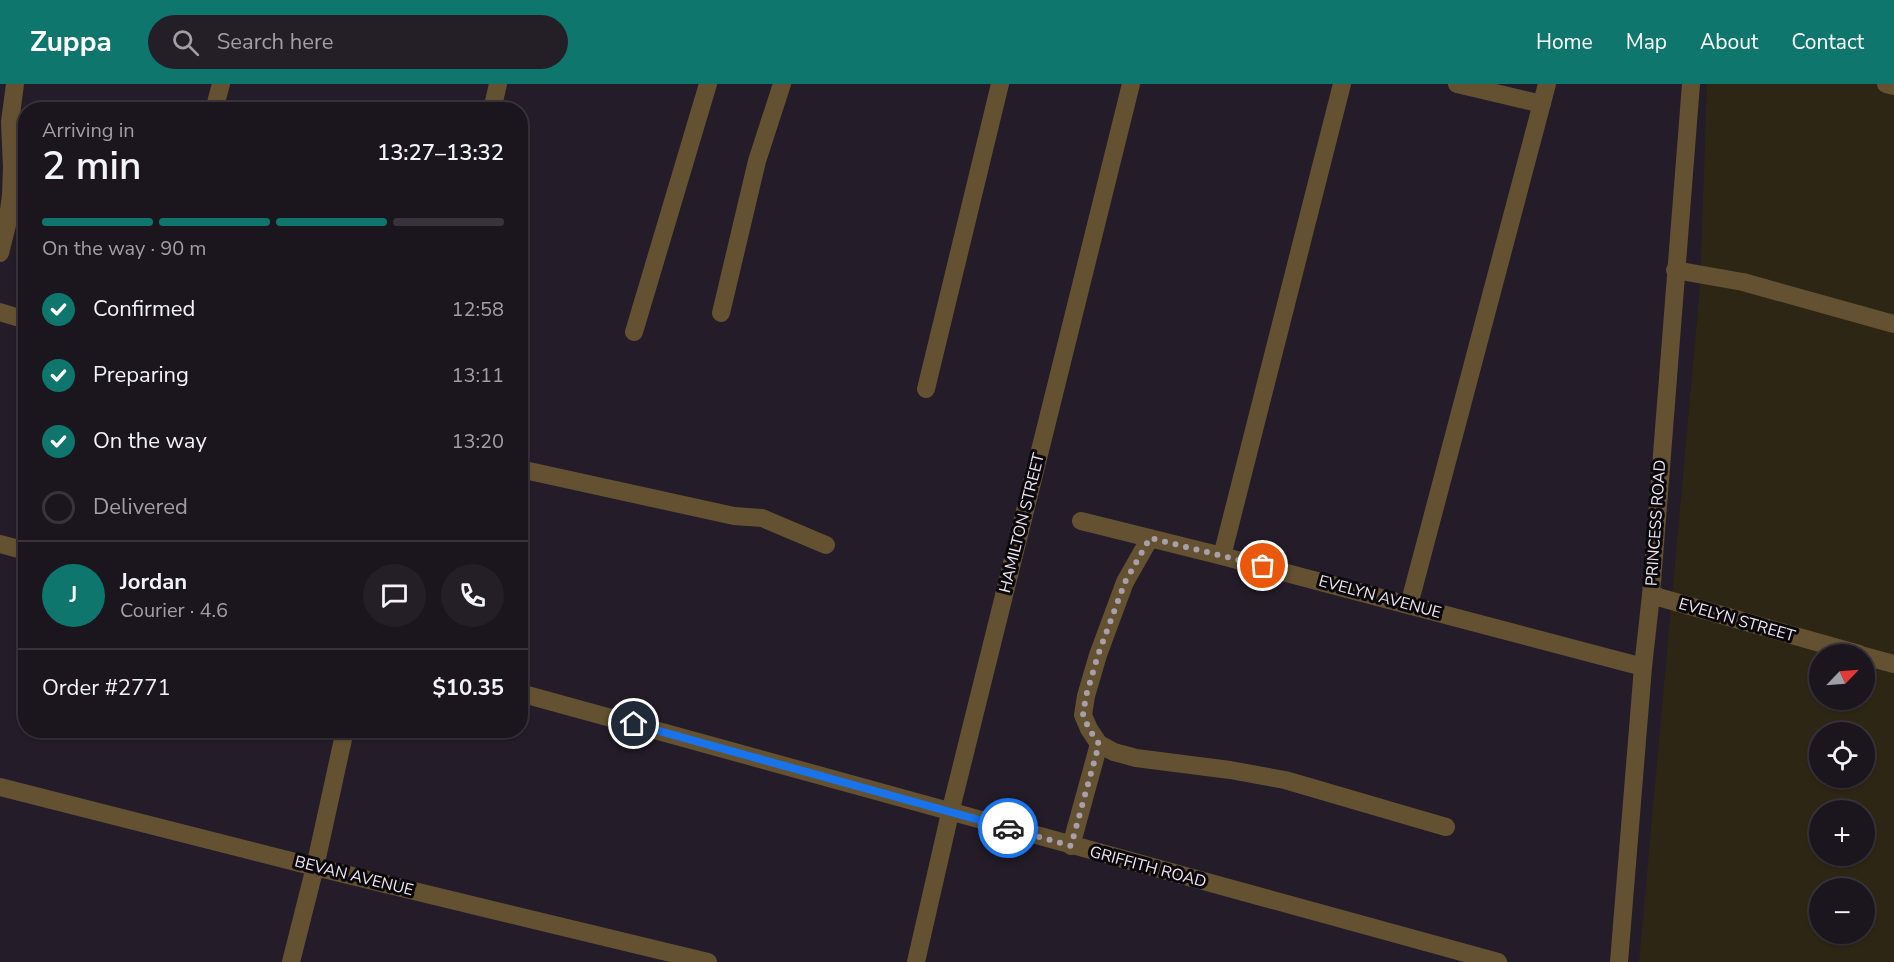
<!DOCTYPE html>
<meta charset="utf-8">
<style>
:root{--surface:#1b151e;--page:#241e27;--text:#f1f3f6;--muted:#a09fa4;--line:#39343c;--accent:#0f766e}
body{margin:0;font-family:"Nunito Sans",sans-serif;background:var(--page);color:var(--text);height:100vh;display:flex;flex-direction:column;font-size:22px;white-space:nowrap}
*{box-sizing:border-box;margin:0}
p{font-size:20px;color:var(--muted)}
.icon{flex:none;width:33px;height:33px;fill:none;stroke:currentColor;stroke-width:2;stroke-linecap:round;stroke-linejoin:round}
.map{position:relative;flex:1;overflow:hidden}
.side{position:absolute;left:18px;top:18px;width:510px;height:636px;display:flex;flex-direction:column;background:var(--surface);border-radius:24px;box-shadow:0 2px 4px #0004,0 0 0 2px var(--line)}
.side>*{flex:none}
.needle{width:39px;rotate:65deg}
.buttons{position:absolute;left:1809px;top:560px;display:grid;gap:12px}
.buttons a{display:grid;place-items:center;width:66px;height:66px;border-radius:50%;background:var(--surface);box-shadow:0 2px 4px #0004,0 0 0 2px var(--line);font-size:30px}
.pin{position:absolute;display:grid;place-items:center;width:51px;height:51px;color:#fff;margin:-26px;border:3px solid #fff;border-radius:50%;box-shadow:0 2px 6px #0007}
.courier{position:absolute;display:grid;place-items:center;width:60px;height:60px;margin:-30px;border:4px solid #1a73e8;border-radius:50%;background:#fff;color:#222;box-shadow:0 2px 8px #0007}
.headline em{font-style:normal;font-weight:600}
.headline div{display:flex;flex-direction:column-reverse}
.headline{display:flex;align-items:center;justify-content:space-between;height:102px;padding:0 24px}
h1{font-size:39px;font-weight:600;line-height:45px}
.bar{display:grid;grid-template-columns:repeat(4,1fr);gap:9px 6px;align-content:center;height:72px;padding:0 24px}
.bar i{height:8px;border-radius:4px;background:var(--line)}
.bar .on{background:var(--accent)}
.bar p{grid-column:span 4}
.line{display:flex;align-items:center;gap:15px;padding:0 24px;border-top:2px solid var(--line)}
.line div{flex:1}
.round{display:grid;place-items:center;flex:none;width:63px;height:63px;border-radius:32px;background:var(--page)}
ol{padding:0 24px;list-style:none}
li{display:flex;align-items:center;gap:18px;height:66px}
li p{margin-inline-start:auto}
li .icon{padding:6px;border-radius:50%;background:var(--accent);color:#fff;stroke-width:4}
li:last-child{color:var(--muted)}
li i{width:33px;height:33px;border:3px solid var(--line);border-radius:50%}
header{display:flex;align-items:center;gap:36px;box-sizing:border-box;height:84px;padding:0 30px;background:var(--accent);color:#fff}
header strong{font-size:28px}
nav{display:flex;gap:33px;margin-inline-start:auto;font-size:21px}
.search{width:420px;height:54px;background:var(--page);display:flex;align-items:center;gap:15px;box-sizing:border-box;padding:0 21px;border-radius:33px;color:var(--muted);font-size:22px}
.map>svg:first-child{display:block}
.industrial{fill:#2d2615;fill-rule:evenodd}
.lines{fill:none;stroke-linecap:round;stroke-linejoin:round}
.minor{stroke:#635131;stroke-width:18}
.done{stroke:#a7a0aa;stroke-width:6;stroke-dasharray:0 10.8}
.route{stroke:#1a73e8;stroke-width:8}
.labels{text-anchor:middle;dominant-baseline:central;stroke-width:6;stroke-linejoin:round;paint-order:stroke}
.street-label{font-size:16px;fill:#ede7f0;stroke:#0b080d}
</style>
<header>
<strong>Zuppa</strong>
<div class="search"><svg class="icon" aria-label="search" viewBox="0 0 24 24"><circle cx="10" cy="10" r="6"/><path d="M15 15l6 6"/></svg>Search here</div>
<nav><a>Home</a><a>Map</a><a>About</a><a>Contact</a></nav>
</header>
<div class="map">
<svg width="1894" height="878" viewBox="0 0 1894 878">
<rect width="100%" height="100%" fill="#241c28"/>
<!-- industrial -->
<path class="industrial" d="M1707,0h187v878h-255l61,-675zM1820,570h44v45h-44zM1820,648h44v45h-44zM1820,726h44v45h-44zM1820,804h44v45h-44z"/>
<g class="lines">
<!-- minor -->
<g class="minor">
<path d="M1457,0l85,20"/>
<path d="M1886,0l8,2"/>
<path d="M214,26l7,-26"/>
<path d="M492,26l6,-26"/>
<path d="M0,169l7,-28 4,-30 1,-28 -2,-45 5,-38"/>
<path d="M1675,186l68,12 151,42"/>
<path d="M0,228l26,8"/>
<path d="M721,229l36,-152 25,-77"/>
<path d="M634,248l74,-248"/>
<path d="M926,305l74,-305"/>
<path d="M520,385l214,47 28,2 64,27"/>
<path d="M1081,437l141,35 421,111"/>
<path d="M1150,454l-25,44 -27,73 -12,41 -3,19 6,14 10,15 15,8 22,6 94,12 55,10 161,47"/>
<path d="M0,460l26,7"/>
<path d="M1222,472l120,-472"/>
<path d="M1651,511l208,59"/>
<path d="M1409,521l138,-521"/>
<path d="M1864,572l30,8"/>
<path d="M520,609l978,269"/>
<path d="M0,703l315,80 393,95"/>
<path d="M1071,762l28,-102"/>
<path d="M291,878l24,-95 30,-137"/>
<path d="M916,878l34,-149 181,-729"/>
<path d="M1619,878l24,-295 8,-72 40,-511"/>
</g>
</g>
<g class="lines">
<!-- done -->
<path class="done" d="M1008,744l63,18 28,-102 -10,-15 -6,-14 3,-19 12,-41 27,-73 25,-44 113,28"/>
<!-- route -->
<path class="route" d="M634,640l374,104"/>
</g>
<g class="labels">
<!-- street labels -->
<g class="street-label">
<text transform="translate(1022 439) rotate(-76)">HAMILTON STREET</text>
<text transform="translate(1656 439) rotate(-86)">PRINCESS ROAD</text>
<text transform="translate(1380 513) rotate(15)">EVELYN AVENUE</text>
<text transform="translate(1737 536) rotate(16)">EVELYN STREET</text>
<text transform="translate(1148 783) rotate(15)">GRIFFITH ROAD</text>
<text transform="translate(354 792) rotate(14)">BEVAN AVENUE</text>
</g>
</g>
</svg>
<div class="buttons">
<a><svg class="needle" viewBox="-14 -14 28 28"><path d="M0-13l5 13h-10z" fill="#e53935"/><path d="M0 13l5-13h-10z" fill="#a09fa4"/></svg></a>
<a><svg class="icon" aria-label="locate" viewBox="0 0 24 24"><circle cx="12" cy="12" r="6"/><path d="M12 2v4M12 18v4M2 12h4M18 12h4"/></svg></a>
<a>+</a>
<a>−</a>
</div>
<div class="pin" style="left:1263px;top:482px;background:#ea580c"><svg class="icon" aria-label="bag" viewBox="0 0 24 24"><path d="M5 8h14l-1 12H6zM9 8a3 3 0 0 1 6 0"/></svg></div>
<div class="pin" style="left:634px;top:640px;background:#1f2937"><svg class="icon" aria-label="home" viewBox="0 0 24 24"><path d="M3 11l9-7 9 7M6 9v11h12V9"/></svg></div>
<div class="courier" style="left:1008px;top:744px"><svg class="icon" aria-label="car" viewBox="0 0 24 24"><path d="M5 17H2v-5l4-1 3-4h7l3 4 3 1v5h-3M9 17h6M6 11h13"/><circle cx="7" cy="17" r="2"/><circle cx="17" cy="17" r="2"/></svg></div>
<section class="side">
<div class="headline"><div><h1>2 min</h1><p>Arriving in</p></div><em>13:27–13:32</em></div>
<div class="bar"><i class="on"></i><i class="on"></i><i class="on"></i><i></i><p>On the way · 90 m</p></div>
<ol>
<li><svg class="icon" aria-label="check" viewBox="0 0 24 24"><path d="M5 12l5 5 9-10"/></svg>Confirmed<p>12:58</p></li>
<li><svg class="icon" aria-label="check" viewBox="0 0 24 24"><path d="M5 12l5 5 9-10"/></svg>Preparing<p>13:11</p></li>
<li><svg class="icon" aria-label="check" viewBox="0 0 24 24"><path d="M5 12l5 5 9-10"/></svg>On the way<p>13:20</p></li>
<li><i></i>Delivered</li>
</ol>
<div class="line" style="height:108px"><b class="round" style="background:var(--accent);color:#fff">J</b><div><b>Jordan</b><p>Courier · 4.6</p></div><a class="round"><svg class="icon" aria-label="chat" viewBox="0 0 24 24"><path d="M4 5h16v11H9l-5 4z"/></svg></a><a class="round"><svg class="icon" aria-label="phone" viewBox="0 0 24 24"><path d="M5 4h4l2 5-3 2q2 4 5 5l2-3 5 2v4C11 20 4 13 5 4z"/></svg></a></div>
<div class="line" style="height:78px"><div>Order #2771</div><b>$10.35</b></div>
</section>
</div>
